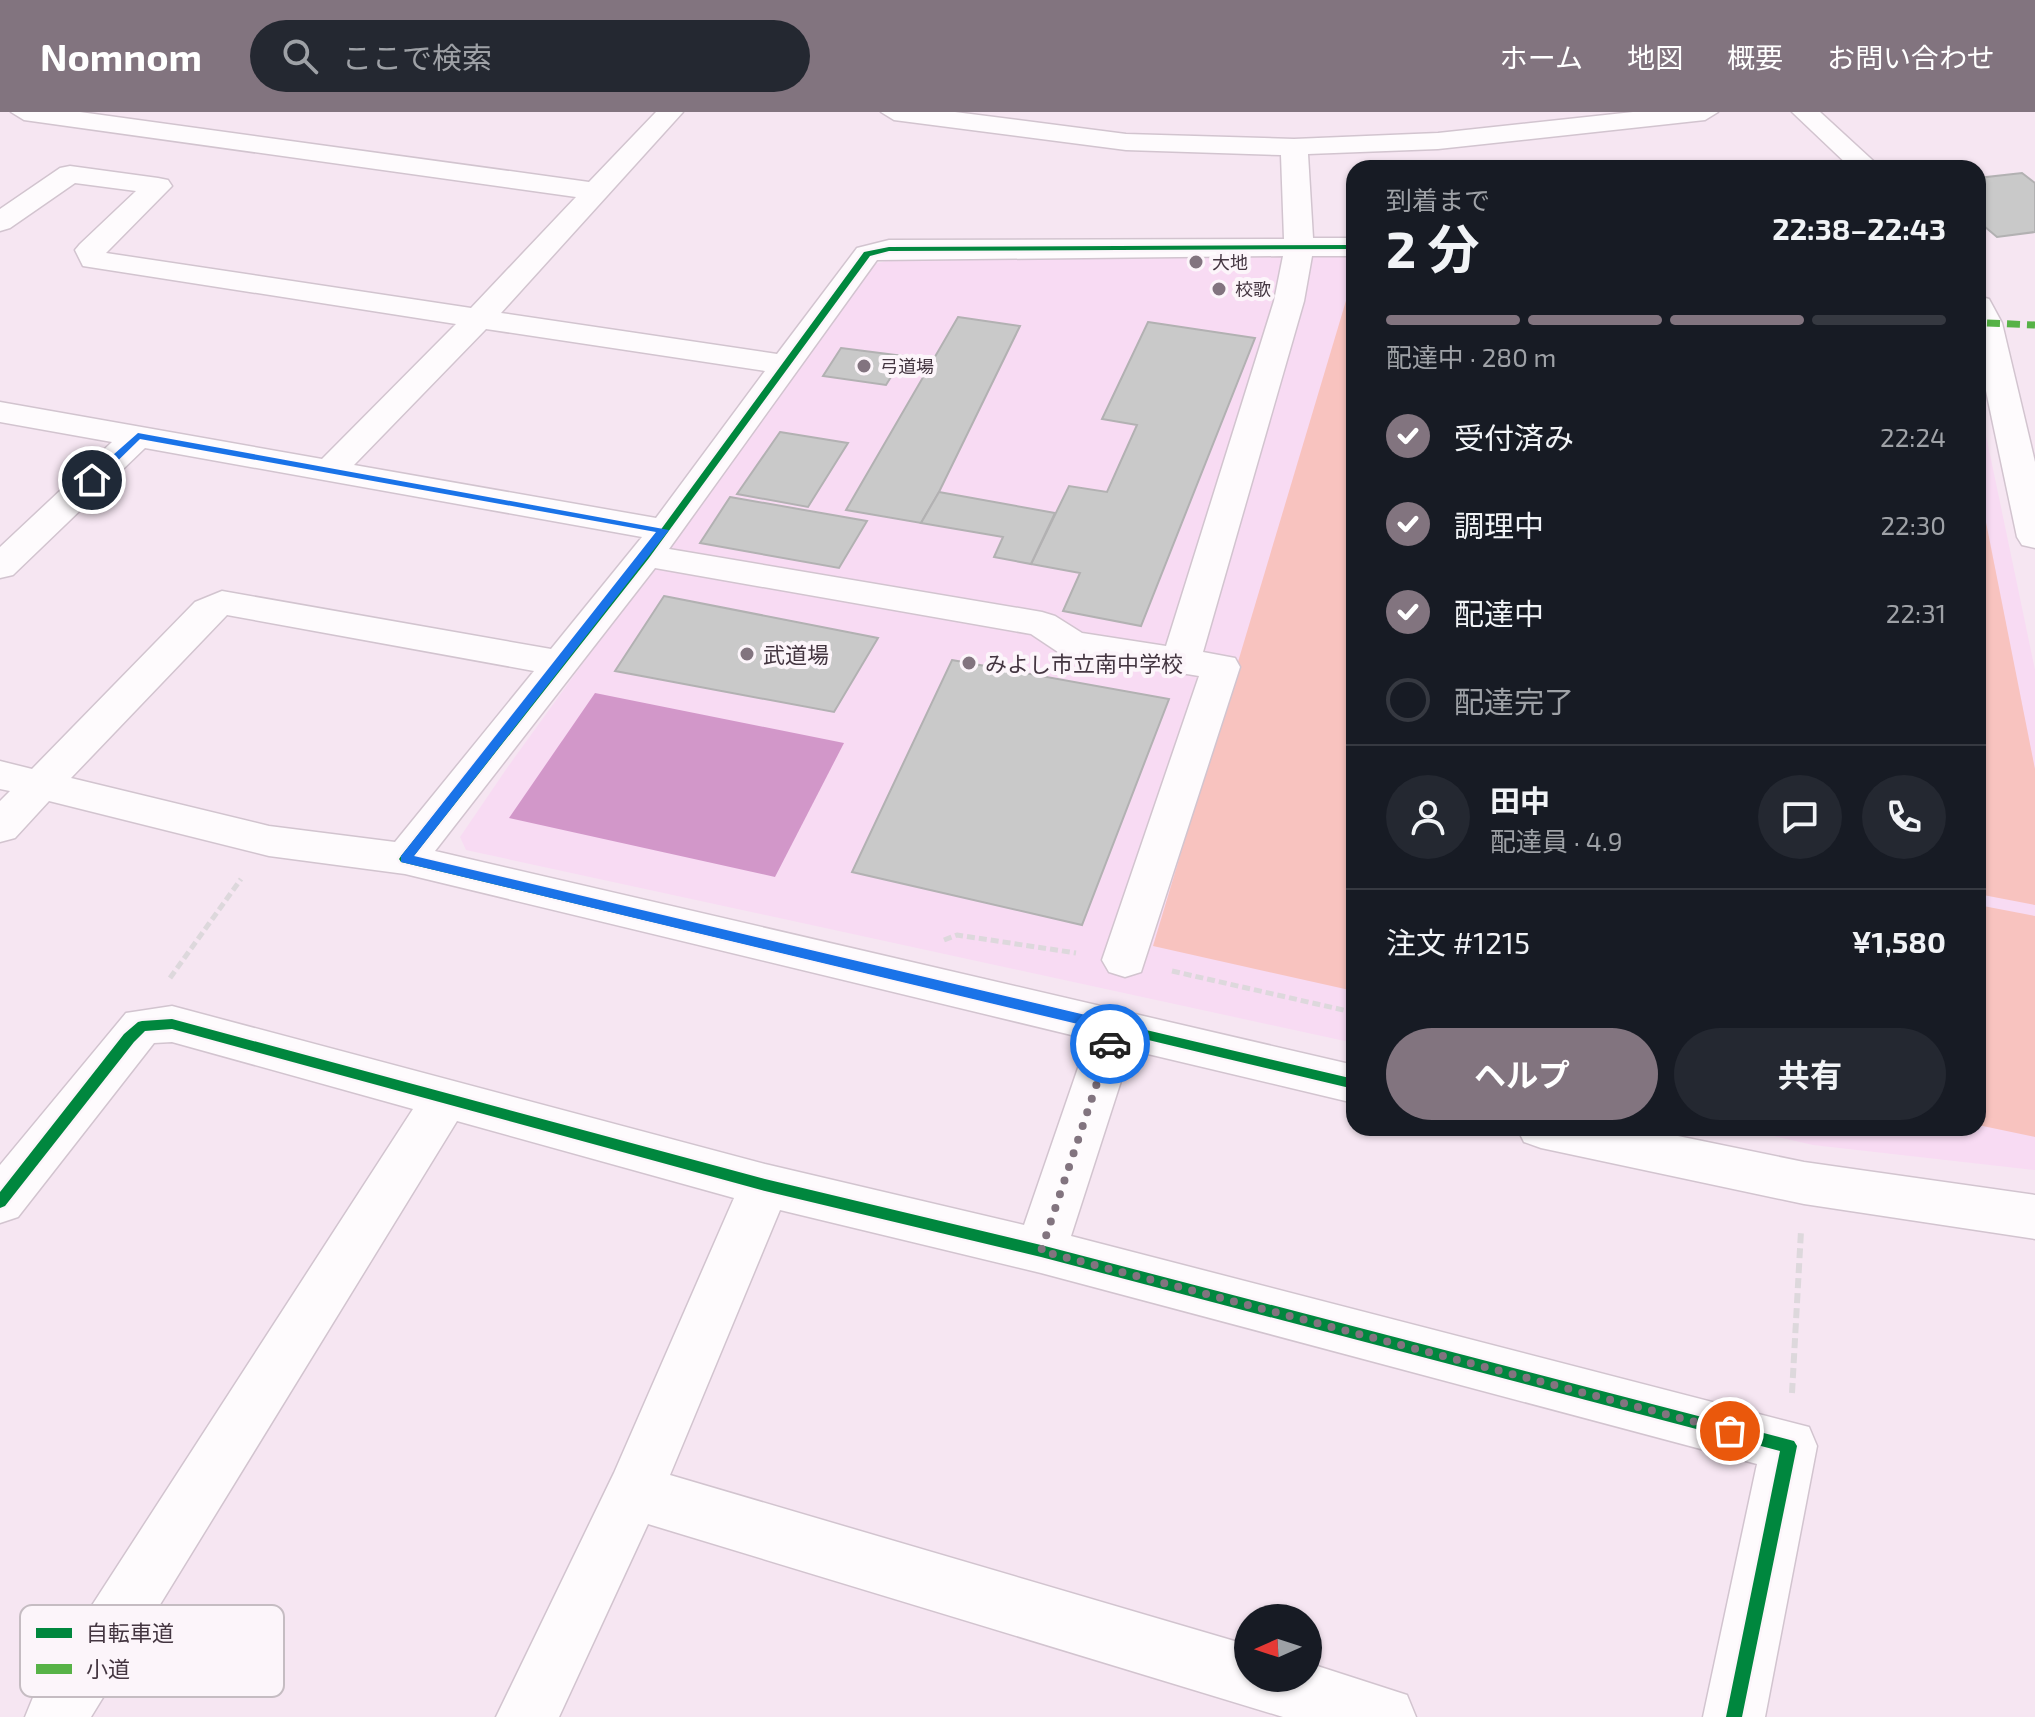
<!DOCTYPE html>
<html lang="ja">
<meta charset="utf-8">
<style>
:root{--surface:#171b24;--page:#242831;--text:#f1f3f6;--muted:#9ea1a6;--line:#363941;--accent:#82747f}
body{margin:0;font-family:"Exo 2","Noto Sans JP",sans-serif;background:var(--page);color:var(--text);height:100vh;display:flex;flex-direction:column;font-size:30px;white-space:nowrap}
*{box-sizing:border-box;margin:0}
p{font-size:26px;color:var(--muted)}
.icon{flex:none;width:44px;height:44px;fill:none;stroke:currentColor;stroke-width:2;stroke-linecap:round;stroke-linejoin:round}
.map{position:relative;flex:1;overflow:hidden}
.side{position:absolute;left:1346px;top:48px;width:640px;height:976px;display:flex;flex-direction:column;background:var(--surface);border-radius:24px;box-shadow:0 2px 6px #0004}
.side>*{flex:none}
.needle{width:52px;rotate:267deg}
.controls{position:absolute;left:1234px;top:1492px;display:grid;gap:16px}
.controls a{display:grid;place-items:center;width:88px;height:88px;border-radius:50%;background:var(--surface);box-shadow:0 2px 6px #0004;font-size:40px}
.pin{position:absolute;display:grid;place-items:center;width:68px;height:68px;color:#fff;margin:-34px;border:4px solid #fff;border-radius:50%;box-shadow:0 2px 8px #0007}
.courier{position:absolute;display:grid;place-items:center;width:80px;height:80px;margin:-40px;border:6px solid #1a73e8;border-radius:50%;background:#fff;color:#222;box-shadow:0 2px 10px #0007}
.summary em{font-style:normal;font-weight:700}
.summary div{display:flex;flex-direction:column-reverse}
.summary{display:flex;align-items:center;justify-content:space-between;height:136px;padding:0 40px}
h1{font-size:52px;font-weight:700;line-height:60px}
.bar{display:grid;grid-template-columns:repeat(4,1fr);gap:12px 8px;align-content:center;height:96px;padding:0 40px}
.bar i{height:10px;border-radius:6px;background:var(--line)}
.bar .active{background:var(--accent)}
.bar p{grid-column:span 4}
.line{display:flex;align-items:center;gap:20px;padding:0 40px;border-top:2px solid var(--line)}
.line div{flex:1}
.round{display:grid;place-items:center;flex:none;width:84px;height:84px;border-radius:42px;background:var(--page)}
ol{padding:0 40px;list-style:none}
li{display:flex;align-items:center;gap:24px;height:88px}
li p{margin-inline-start:auto}
li .icon{padding:8px;border-radius:50%;background:var(--accent);color:#fff;stroke-width:4}
li:last-child{color:var(--muted)}
li i{width:44px;height:44px;border:4px solid var(--line);border-radius:50%}
.cta{display:flex;gap:16px;margin-top:auto;padding:16px 40px}
.cta a{flex:1;height:92px;border-radius:48px;background:var(--accent);color:#fff;font-size:32px;font-weight:700;line-height:92px;text-align:center}
.cta a+a{background:var(--page);color:var(--text)}
header{display:flex;align-items:center;gap:48px;box-sizing:border-box;height:112px;padding:0 40px;background:var(--accent);color:#fff}
header strong{font-size:38px}
nav{display:flex;gap:44px;margin-inline-start:auto;font-size:28px}
.search{width:560px;height:72px;background:var(--page);display:flex;align-items:center;gap:20px;box-sizing:border-box;padding:0 28px;border-radius:44px;color:var(--muted);font-size:30px}
.map>svg:first-child{display:block}
.built{fill:#f8dbf3}
.green{fill:#f8c3bf}
.water{fill:#d297c9}
.building{fill:#c9c9c9;stroke:#b2b1b2;stroke-width:2}
.lines{fill:none;stroke-linecap:round;stroke-linejoin:round}
.minor-casing{stroke:#d2c4cf;stroke-width:3}
.path-far1{stroke:#ddd8dc;stroke-width:5;stroke-dasharray:8 4;stroke-linecap:butt}
.path{stroke:#ddd8dc;stroke-width:6;stroke-dasharray:10 5;stroke-linecap:butt}
.minor{fill:#fefbfd;fill-rule:evenodd}
.quiet{stroke:#57b247;stroke-width:7;stroke-dasharray:13 7;stroke-linecap:butt}
.cycleway-casing{stroke:#fcf5fa;stroke-width:5}
.cycleway{fill:#00873e;fill-rule:evenodd}
.route{fill:#1a73e8}
.done{stroke:#82747f;stroke-width:8;stroke-dasharray:0 14.4}
.poi-dot{fill:#82747f;stroke:#fcf5fa;stroke-width:3}
.labels{text-anchor:middle;dominant-baseline:central;stroke-width:8;stroke-linejoin:round;paint-order:stroke}
.far-poi-label{font-size:18px;fill:#443641;stroke:#fcf5fa;text-anchor:start}
.poi-label{font-size:22px;fill:#443641;stroke:#fcf5fa;text-anchor:start}
.key{fill:#fcf5fa;stroke:#c5bcc2;stroke-width:2}
.key-label{font-size:22px;fill:#443641}
</style>
<header>
<strong>Nomnom</strong>
<div class="search"><svg class="icon" aria-label="search" viewBox="0 0 24 24"><circle cx="10" cy="10" r="6"/><path d="M15 15l6 6"/></svg>ここで検索</div>
<nav><a>ホーム</a><a>地図</a><a>概要</a><a>お問い合わせ</a></nav>
</header>
<div class="map">
<svg width="2035" height="1605" viewBox="0 0 2035 1605">
<rect width="100%" height="100%" fill="#f6e6f2"/>
<!-- built -->
<g class="built">
<path d="M1354,142v789l-888,-193 -6,-13 47,-69 364,-503 23,-6z"/>
<path d="M1978,285l57,273v500l-222,-25 -74,-17h239z"/>
</g>
<!-- green -->
<g class="green">
<path d="M1354,162v717l-201,-45z"/>
<path d="M1978,370l57,287v136l-57,-11z"/>
<path d="M1978,793l57,11v221l-57,-12z"/>
</g>
<!-- water -->
<path class="water" d="M595,581l249,50 -69,134 -266,-59z"/>
<!-- building -->
<g class="building">
<path d="M2022,61l13,10v49l-38,5 -19,-16v-43z"/>
<path d="M958,205l62,9 -81,166 -18,31 -75,-13z"/>
<path d="M1148,210l107,16 -114,288 -78,-15 17,-38 -49,-9 38,-78 38,6 30,-67 -35,-6z"/>
<path d="M841,236l63,8 -18,29 -63,-9z"/>
<path d="M780,320l68,11 -40,64 -71,-13z"/>
<path d="M939,380l116,21 -24,51 -37,-7 9,-20 -82,-14z"/>
<path d="M730,385l137,24 -28,47 -139,-25z"/>
<path d="M664,484l214,42 -44,74 -219,-41z"/>
<path d="M952,548l217,39 -87,226 -230,-53z"/>
</g>
<g class="lines">
<defs>
<g id="minor">
<path d="M11,0h69l509,70 67,-70h27l-182,201 276,41 80,-106 32,-8 395,-1 -3,-84 -155,-5 -232,-30 -13,-8h74l171,22 168,5 144,-6 195,-21h85l-13,8 -267,29 -130,5 5,84h41v18h-42l-8,45 -101,351 32,6 5,9 -99,305 -16,5 -16,-5 -7,-12 97,-284 -128,-21 -13,-3 -27,-18 -376,-66 -220,283 919,214v38l-223,-53 -60,186 738,191 8,19 -52,271h-62l54,-253 -716,-191 -261,-63 -110,265 578,170v33h60v-15l99,32 9,22h-133l-635,-193 -89,193h-63l118,-244 120,-275 -277,-77 -366,596h-66l9,-22 379,-586 -241,-67 -18,1 -136,174 -18,6v-58l126,-152 46,-7 593,158 259,61 64,-186 -683,-165 -136,-18 -220,-55 -34,37 -15,4v-41l10,-10 -10,-2v-28l32,8 163,-167 27,-11 329,58 91,-112 -497,-89 -132,127 -13,3v-31l112,-105 -112,-20v-20l322,57 134,-135 -373,-58 -8,-16 5,-6 56,-53 -61,-8 -65,45 -10,3v-22l60,-41 10,-2 88,12 10,2 4,6 -66,67 365,55 105,-111 -552,-77zM1283,144l-9,45 -108,345 -84,-13 -27,-17 -13,-4 -373,-63 208,-289zM486,217l279,42 -109,147 -302,-53zM227,503l307,56 -139,171 -126,-16 -198,-48z"/>
<path d="M1792,0h28l61,56h-30z"/>
<path d="M1978,184l11,3 13,24 33,139v86l-13,-3 -5,-8 -39,-184z"/>
<path d="M1517,1016h122l165,34 231,33v44l-231,-35 -263,-56 -17,-6z"/>
</g>
</defs>
<!-- minor casing -->
<use href="#minor" class="minor-casing"/>
<!-- path-far1 -->
<g class="path-far1">
<path d="M944,828l13,-5 119,18"/>
<path d="M1172,859l180,41 2,6"/>
<path d="M170,866l71,-99"/>
</g>
<!-- path -->
<path class="path" d="M1792,1281l9,-162"/>
<!-- minor -->
<use href="#minor" class="minor"/>
<!-- quiet -->
<path class="quiet" d="M1987,211l48,2"/>
<defs>
<g id="cycleway">
<path d="M1354,133v4l-465,2 -19,5 -221,302 -236,299 941,222v10l-953,-227 -2,-3 2,-3 242,-302 221,-302 25,-5z"/>
<path d="M172,907l593,160 276,66 753,196 3,5 -55,271h-16l54,-266 -739,-194 -276,-66 -593,-162 -27,2 -11,11 -129,164 -5,2v-16l124,-158 14,-12 4,-1z"/>
</g>
</defs>
<!-- cycleway casing -->
<use href="#cycleway" class="cycleway-casing"/>
<!-- cycleway -->
<use href="#cycleway" class="cycleway"/>
</g>
<!-- route -->
<path class="route" d="M138,321l531,97 -255,326 701,166 7,6 -7,20h-10l-2,-4 4,-13 -706,-169v-6l255,-324 -516,-93 -44,43h-8v-5z"/>
<g class="lines">
<!-- done -->
<path class="done" d="M1110,932l-69,207 689,180"/>
</g>
<!-- markers -->
<g class="poi-dot">
<circle cx="1196" cy="150" r="8"/>
<circle cx="1219" cy="177" r="8"/>
<circle cx="864" cy="254" r="8"/>
<circle cx="747" cy="542" r="8"/>
<circle cx="969" cy="551" r="8"/>
</g>
<g class="labels">
<!-- far-poi labels -->
<g class="far-poi-label">
<text x="1212" y="150">大地</text>
<text x="1235" y="177">校歌</text>
<text x="880" y="254">弓道場</text>
</g>
<!-- poi labels -->
<g class="poi-label">
<text x="763" y="542">武道場</text>
<text x="985" y="551">みよし市立南中学校</text>
</g>
</g>
<!-- legend -->
<rect x="20" y="1493" width="264" height="92" rx="12" class="key"/>
<rect x="36" y="1516" width="36" height="10" fill="#00873e"/>
<rect x="36" y="1552" width="36" height="10" fill="#57b247"/>
<g class="key-label">
<text x="86" y="1529">自転車道</text>
<text x="86" y="1565">小道</text>
</g>
</svg>
<div class="controls">
<a><svg class="needle" viewBox="-14 -14 28 28"><path d="M0-13l5 13h-10z" fill="#e53935"/><path d="M0 13l5-13h-10z" fill="#9ea1a6"/></svg></a>
</div>
<div class="pin" style="left:1730px;top:1319px;background:#ea580c"><svg class="icon" aria-label="bag" viewBox="0 0 24 24"><path d="M5 8h14l-1 12H6zM9 8a3 3 0 0 1 6 0"/></svg></div>
<div class="pin" style="left:92px;top:368px;background:#1f2937"><svg class="icon" aria-label="home" viewBox="0 0 24 24"><path d="M3 11l9-7 9 7M6 9v11h12V9"/></svg></div>
<div class="courier" style="left:1110px;top:932px"><svg class="icon" aria-label="car" viewBox="0 0 24 24"><path d="M5 17H2v-5l4-1 3-4h7l3 4 3 1v5h-3M9 17h6M6 11h13"/><circle cx="7" cy="17" r="2"/><circle cx="17" cy="17" r="2"/></svg></div>
<section class="side">
<div class="summary"><div><h1>2 分</h1><p>到着まで</p></div><em>22:38–22:43</em></div>
<div class="bar"><i class="active"></i><i class="active"></i><i class="active"></i><i></i><p>配達中 · 280 m</p></div>
<ol>
<li><svg class="icon" aria-label="check" viewBox="0 0 24 24"><path d="M5 12l5 5 9-10"/></svg>受付済み<p>22:24</p></li>
<li><svg class="icon" aria-label="check" viewBox="0 0 24 24"><path d="M5 12l5 5 9-10"/></svg>調理中<p>22:30</p></li>
<li><svg class="icon" aria-label="check" viewBox="0 0 24 24"><path d="M5 12l5 5 9-10"/></svg>配達中<p>22:31</p></li>
<li><i></i>配達完了</li>
</ol>
<div class="line" style="height:144px"><a class="round"><svg class="icon" aria-label="person" viewBox="0 0 24 24"><circle cx="12" cy="8" r="4"/><path d="M4 21q1-7 8-7t8 7"/></svg></a><div><b>田中</b><p>配達員 · 4.9</p></div><a class="round"><svg class="icon" aria-label="chat" viewBox="0 0 24 24"><path d="M4 5h16v11H9l-5 4z"/></svg></a><a class="round"><svg class="icon" aria-label="phone" viewBox="0 0 24 24"><path d="M5 4h4l2 5-3 2q2 4 5 5l2-3 5 2v4C11 20 4 13 5 4z"/></svg></a></div>
<div class="line" style="height:104px"><div>注文 #1215</div><b>¥1,580</b></div>
<div class="cta"><a>ヘルプ</a><a>共有</a></div>
</section>
</div>
